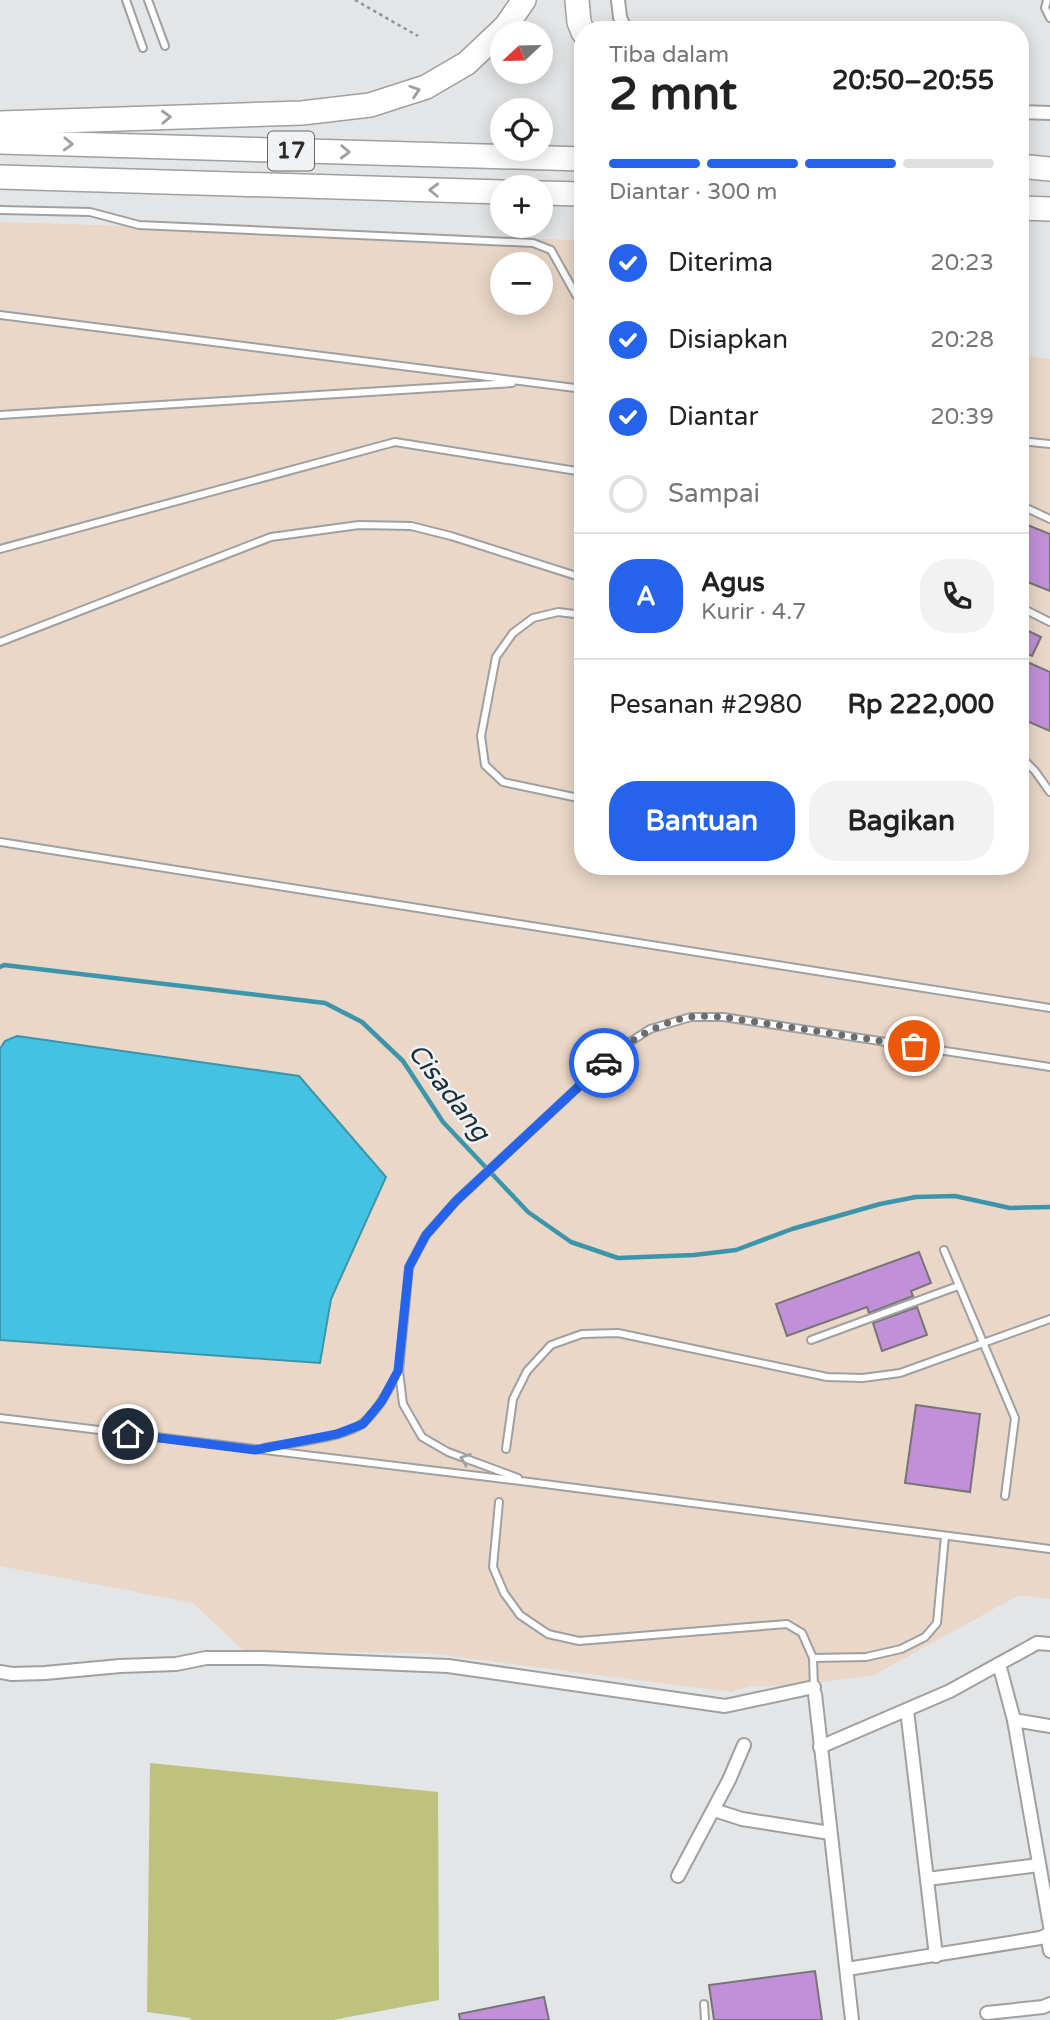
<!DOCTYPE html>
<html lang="id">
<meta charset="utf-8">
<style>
:root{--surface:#fff;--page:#f2f2f2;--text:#222;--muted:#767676;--line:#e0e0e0;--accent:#2563eb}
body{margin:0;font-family:"Varela Round",sans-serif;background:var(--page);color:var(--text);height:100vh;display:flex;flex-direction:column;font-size:26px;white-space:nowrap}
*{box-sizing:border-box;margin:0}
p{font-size:23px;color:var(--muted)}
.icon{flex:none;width:38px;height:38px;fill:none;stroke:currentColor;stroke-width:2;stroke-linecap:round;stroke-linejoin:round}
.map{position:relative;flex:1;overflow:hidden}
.sheet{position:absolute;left:574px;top:21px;width:455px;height:854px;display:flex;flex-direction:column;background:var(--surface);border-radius:28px;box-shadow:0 4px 18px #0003}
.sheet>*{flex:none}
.needle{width:46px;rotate:248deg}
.fabs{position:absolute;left:490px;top:21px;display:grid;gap:14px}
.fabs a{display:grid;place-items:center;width:63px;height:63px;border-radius:50%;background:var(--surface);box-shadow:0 4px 18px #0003;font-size:35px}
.pin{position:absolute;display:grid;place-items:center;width:60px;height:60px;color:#fff;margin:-30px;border:4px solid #fff;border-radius:50%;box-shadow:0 2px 7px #0007}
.courier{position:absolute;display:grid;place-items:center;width:70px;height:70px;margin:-35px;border:5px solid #2563eb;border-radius:50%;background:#fff;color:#222;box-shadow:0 2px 9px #0007}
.summary em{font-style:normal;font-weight:700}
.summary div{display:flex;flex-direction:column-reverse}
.summary{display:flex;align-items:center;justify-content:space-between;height:119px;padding:0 35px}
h1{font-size:46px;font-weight:700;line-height:52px}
.bar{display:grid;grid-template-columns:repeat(4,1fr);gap:10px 7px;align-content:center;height:84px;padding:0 35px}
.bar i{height:9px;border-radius:5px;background:var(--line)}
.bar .selected{background:var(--accent)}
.bar p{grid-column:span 4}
.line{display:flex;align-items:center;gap:18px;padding:0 35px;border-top:2px solid var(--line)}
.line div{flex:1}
.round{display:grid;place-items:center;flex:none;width:74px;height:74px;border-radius:28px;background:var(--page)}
ol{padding:0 35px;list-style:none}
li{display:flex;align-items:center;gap:21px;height:77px}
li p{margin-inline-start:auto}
li .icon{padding:7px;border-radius:50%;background:var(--accent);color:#fff;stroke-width:4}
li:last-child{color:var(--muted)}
li i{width:38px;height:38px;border:4px solid var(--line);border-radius:50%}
.button{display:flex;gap:14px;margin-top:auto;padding:14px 35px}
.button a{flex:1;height:80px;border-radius:28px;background:var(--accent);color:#fff;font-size:28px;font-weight:700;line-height:80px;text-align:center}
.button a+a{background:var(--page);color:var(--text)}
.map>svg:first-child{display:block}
.industrial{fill:#ead7c7;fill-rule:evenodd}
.green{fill:#bec27f}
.water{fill:#43c2e1;stroke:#3c95ab;stroke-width:2}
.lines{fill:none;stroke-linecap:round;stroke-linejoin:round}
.stream{stroke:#3c95ab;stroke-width:4.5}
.building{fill:#c290d9;stroke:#757476;stroke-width:2}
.lane-casing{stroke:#9ea0a1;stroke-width:10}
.street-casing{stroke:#9ea0a1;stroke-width:16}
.highway-casing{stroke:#9ea0a1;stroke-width:26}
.path{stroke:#939495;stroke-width:2.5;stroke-dasharray:3.5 3.5;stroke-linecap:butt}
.lane{stroke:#fff;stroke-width:6}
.street{stroke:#fff;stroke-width:12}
.highway{stroke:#fff;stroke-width:23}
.oneway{stroke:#a0a0a0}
.done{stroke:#6b6c6d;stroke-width:7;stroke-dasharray:0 12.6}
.route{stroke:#2563eb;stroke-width:9}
.labels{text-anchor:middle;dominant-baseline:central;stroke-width:5;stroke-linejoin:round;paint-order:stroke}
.shield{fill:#f0f2f4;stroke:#666768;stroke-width:2}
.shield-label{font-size:23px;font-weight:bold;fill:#2b2b2c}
.water-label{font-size:26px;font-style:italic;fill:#1b3036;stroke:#f0f2f4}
</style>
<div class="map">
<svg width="1050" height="2020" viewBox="0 0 1050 2020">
<rect width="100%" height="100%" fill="#e3e5e6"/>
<!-- industrial -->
<path class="industrial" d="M0,222l577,18 6,35v591h437v-511l30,4v1240l-31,-4 -145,80 -81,11h-43l-19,6 -305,-39 -182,-2 -51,-48 -193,-37zM502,264h39v39h-39z"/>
<!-- green -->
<path class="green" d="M150,1763l288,29 1,208 -106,20h-142l-1,-2 -43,-6z"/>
<!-- water -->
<path class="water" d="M17,1036l282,40 87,101 -55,122 -11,64 -320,-23v-291l5,-8z"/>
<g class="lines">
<!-- stream -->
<path class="stream" d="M0,967l4,-2 321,38 37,19 41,39 40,61 85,90 43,30 47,16 76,-3 42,-5 56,-21 88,-25 36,-7 39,-1 55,12 40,-1"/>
</g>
<!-- building -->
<g class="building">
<path d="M1020,522l30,12v57l-30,-12z"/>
<path d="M1020,627l21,10 -9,19 -12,-6z"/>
<path d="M1025,661l25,11v59l-30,-13v-47z"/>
<path d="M919,1252l12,31 -20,8 2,5 -44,17 -2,-6 -80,29 -11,-32z"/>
<path d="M917,1307l10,28 -45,16 -9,-28z"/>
<path d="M916,1405l64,9 -10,78 -65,-9z"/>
<path d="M815,1971l7,49h-108l-5,-35z"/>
<path d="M544,1997l5,23h-89l-1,-6z"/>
</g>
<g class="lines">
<defs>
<g id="lane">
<path d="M126,0l17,48"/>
<path d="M148,0l17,46"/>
<path d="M1047,0l-2,8 5,10"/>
<path d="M0,210l90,2 49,13 394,18 18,7 25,45 7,5"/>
<path d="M0,315l583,74"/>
<path d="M0,415l512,-32"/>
<path d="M1020,441l30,3"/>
<path d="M1020,505l30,14"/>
<path d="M0,549l395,-107 188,30"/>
<path d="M1020,607l30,15"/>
<path d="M583,615l-25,-3 -25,6 -20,15 -17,24 -15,79 4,29 18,17 80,17"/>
<path d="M0,642l271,-105 88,-12 52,1 40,10 132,42"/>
<path d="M1020,756l15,15 15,21"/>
<path d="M0,842l1050,166"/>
<path d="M944,1250l71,168 -10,78"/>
<path d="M811,1340l147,-54"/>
<path d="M0,1418l529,64 521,67"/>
<path d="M264,1448c24,-5 83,-10 100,-26 15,-13 24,-32 34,-49"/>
<path d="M506,1449l7,-50 14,-28 24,-26 31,-11 36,-1 209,44 36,1 37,-5 150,-54"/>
<path d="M518,1478l-70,-26 -26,-15 -19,-33 -4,-33 10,-104 17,-32 30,-34 163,-152 31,-20 41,-12h32l327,50"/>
<path d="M499,1502l-6,65 11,26 16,22 28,19 31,7 208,-17 15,9 11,25 1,30"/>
<path d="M813,1658l53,-1 35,-8 24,-12 12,-14 8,-87"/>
<path d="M704,2004l1,16"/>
</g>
<g id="street">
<path d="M618,0l2,17 5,13"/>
<path d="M1020,112l30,1"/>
<path d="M999,1664l15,56 36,206"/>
<path d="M0,1672l12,2 33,-1 75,-7 56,-2 30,-6h57l185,8 277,40 89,-19"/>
<path d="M815,1694l37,326"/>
<path d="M907,1710l29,246"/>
<path d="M1014,1720l36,6"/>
<path d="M820,1747l130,-56 87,-48 13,1"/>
<path d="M714,1810l28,9 88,14"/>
<path d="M678,1876l51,-96 15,-35"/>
<path d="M927,1879l112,-14"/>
<path d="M1047,1935l3,16"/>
<path d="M847,1969l193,-31 7,-3 3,-4"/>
<path d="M987,2013l56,-6 7,-3"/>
</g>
<g id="highway">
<path d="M577,0l2,22 4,10"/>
<path d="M0,123l302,-10 68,-8 56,-18 41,-24 39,-37 18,-26"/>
<path d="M0,142l583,17"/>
<path d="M1020,166l30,3"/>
<path d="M0,177l502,15"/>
<path d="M541,193l42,1"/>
<path d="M1020,208l30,1"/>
</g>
</defs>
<!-- lane casing -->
<use href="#lane" class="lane-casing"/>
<!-- street casing -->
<use href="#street" class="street-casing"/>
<!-- highway casing -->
<use href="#highway" class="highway-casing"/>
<!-- path -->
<path class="path" d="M355,0l63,36"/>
<!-- lane -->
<use href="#lane" class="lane"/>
<!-- street -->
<use href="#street" class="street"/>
<!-- highway -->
<use href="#highway" class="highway"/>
</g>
<!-- one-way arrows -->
<defs><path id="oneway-chevron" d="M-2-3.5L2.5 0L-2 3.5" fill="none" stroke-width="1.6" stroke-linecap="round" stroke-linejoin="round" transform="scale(1.75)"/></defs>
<g class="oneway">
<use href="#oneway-chevron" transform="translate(415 91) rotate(-18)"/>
<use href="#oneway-chevron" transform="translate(166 117) rotate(-2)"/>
<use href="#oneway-chevron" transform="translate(68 144) rotate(2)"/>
<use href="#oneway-chevron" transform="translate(345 152) rotate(2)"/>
<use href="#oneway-chevron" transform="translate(434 190) rotate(-178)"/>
<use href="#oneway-chevron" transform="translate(465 1459) rotate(-160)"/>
</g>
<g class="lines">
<!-- done -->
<path class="done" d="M604,1063c24,-22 52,-40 86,-46 10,-2 23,0 33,0l191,29"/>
<!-- route -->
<path class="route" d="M128,1434l127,16 82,-16 26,-10 19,-23 16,-30 11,-104 17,-32 30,-34 148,-138"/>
</g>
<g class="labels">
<!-- shield labels -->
<rect class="shield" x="268" y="131.5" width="46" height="39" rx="5"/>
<g class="shield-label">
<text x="291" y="151">17</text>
</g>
<!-- water labels -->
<g class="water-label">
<text transform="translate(449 1092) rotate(52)">Cisadang</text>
</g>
</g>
</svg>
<div class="fabs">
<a><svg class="needle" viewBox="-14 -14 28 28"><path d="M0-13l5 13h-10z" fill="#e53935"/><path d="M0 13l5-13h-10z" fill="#767676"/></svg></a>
<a><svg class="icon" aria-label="locate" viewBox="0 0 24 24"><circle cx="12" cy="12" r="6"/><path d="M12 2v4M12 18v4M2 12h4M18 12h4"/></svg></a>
<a>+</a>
<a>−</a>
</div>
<div class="pin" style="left:914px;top:1046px;background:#ea580c"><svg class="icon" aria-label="bag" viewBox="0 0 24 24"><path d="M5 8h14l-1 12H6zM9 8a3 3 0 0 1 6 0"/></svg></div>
<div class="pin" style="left:128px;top:1434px;background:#1f2937"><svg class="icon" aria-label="home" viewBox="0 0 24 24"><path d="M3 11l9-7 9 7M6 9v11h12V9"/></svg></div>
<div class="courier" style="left:604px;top:1063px"><svg class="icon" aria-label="car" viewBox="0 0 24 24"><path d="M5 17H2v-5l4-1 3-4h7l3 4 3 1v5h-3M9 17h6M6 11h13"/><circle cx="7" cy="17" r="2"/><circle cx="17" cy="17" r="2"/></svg></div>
<section class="sheet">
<div class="summary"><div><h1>2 mnt</h1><p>Tiba dalam</p></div><em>20:50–20:55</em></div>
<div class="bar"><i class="selected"></i><i class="selected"></i><i class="selected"></i><i></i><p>Diantar · 300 m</p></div>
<ol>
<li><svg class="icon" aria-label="check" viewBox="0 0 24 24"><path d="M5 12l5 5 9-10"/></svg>Diterima<p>20:23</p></li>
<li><svg class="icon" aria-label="check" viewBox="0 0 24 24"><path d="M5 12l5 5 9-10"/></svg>Disiapkan<p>20:28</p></li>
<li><svg class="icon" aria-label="check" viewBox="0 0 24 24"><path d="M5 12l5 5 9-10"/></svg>Diantar<p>20:39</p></li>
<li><i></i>Sampai</li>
</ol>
<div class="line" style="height:126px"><b class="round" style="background:var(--accent);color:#fff">A</b><div><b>Agus</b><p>Kurir · 4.7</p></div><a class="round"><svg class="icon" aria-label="phone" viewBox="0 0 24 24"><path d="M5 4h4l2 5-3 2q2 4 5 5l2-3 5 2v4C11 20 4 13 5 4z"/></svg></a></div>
<div class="line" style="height:91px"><div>Pesanan #2980</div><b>Rp 222,000</b></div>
<div class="button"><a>Bantuan</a><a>Bagikan</a></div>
</section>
</div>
